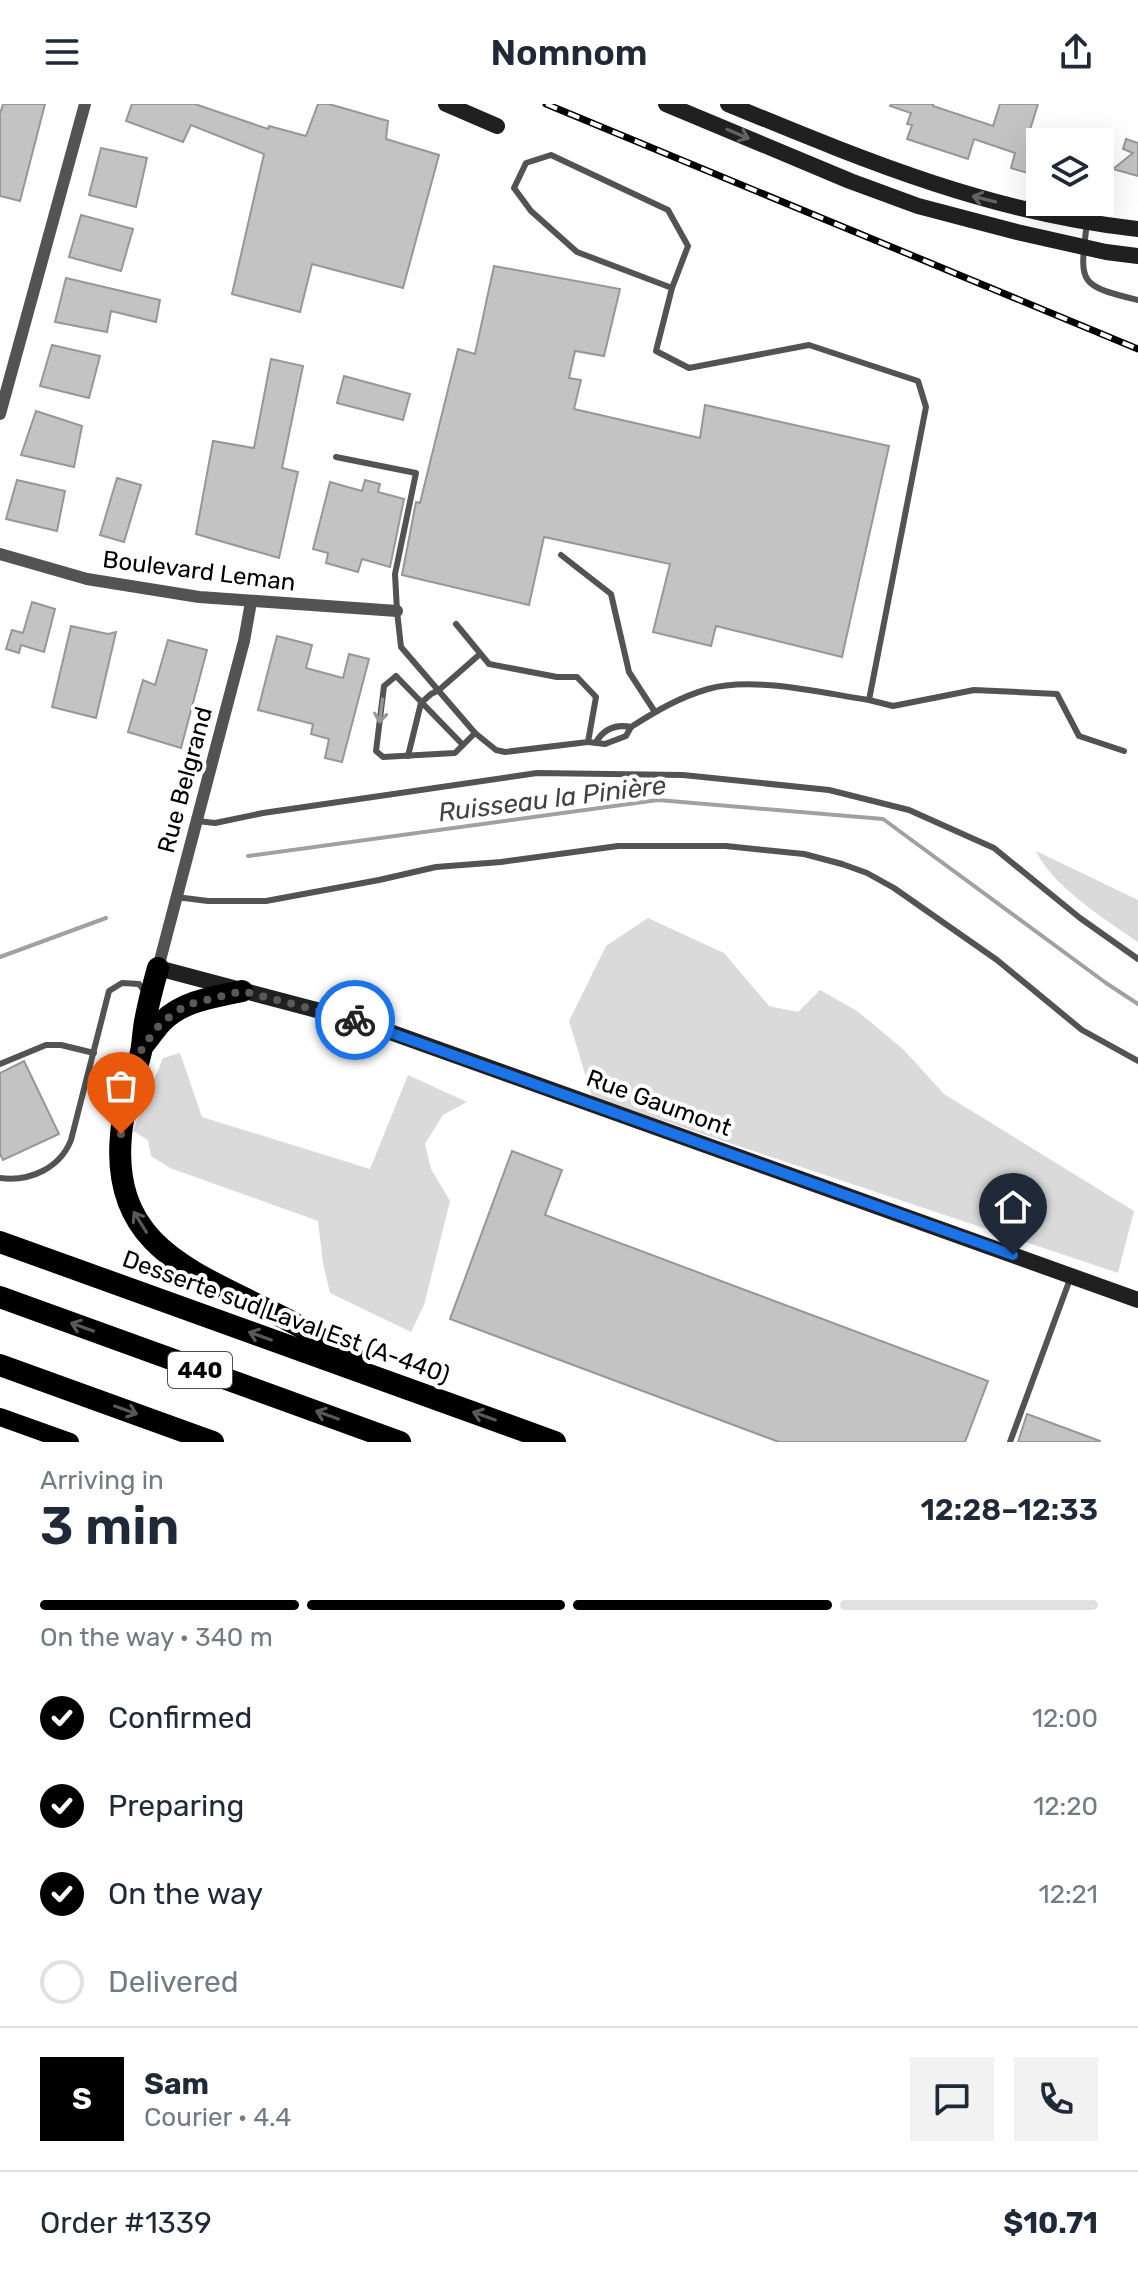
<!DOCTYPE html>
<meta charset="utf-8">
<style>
:root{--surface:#fff;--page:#f2f2f3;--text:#1f2937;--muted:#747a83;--line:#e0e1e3;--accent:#000}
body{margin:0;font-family:Rubik,sans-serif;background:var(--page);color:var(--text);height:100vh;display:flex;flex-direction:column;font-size:30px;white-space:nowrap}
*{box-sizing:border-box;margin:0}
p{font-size:26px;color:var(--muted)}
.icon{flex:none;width:44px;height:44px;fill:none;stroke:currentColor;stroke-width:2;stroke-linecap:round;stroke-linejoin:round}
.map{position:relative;height:1338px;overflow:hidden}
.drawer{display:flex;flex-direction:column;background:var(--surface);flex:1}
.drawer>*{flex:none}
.fabs{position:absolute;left:1026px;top:24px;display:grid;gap:16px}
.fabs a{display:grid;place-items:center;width:88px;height:88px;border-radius:0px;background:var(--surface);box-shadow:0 8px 32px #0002;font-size:40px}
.pin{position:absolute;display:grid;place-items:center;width:68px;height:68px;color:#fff;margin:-82px -34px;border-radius:50% 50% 50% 0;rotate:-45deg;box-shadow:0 0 8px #0007}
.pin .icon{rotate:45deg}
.courier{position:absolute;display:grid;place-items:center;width:80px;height:80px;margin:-40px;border:6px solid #1a73e8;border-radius:50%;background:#fff;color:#222;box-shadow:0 2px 10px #0007}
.head em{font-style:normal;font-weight:600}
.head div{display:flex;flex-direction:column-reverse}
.head{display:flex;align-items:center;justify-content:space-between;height:136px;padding:0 40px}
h1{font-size:52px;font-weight:600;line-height:60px}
.bar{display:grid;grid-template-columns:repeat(4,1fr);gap:12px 8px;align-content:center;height:96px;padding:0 40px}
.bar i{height:10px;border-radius:6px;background:var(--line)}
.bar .current{background:var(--accent)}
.bar p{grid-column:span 4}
.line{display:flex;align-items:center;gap:20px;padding:0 40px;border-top:2px solid var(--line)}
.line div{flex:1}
.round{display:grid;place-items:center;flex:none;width:84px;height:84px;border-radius:0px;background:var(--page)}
ol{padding:0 40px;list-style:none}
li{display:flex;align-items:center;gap:24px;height:88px}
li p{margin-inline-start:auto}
li .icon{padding:8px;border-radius:50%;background:var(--accent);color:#fff;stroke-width:4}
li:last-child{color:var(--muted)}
li i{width:44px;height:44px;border:4px solid var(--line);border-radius:50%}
header{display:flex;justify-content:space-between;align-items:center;height:104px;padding:0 40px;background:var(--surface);font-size:36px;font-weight:600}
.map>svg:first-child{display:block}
.green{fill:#dadada}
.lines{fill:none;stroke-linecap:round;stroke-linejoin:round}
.stream{stroke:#a1a1a1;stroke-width:4}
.building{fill:#c3c3c3;stroke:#979797;stroke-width:2}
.lane{stroke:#535353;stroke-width:6}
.street{stroke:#535353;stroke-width:12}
.secondary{stroke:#202020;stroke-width:16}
.primary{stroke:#000;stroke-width:18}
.highway{stroke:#000;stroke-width:22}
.rail-casing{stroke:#000;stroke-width:7}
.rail{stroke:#fff;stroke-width:4;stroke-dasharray:12;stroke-linecap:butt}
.oneway{stroke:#636363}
.oneway2{stroke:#989898}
.oneway3{stroke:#595959}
.done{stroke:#595959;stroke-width:8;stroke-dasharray:0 14.4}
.route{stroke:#1a73e8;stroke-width:10}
.labels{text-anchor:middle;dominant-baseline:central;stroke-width:8;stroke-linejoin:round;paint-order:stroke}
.shield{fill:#fff;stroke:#4c4c4c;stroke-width:2}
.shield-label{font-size:22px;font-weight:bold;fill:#000}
.street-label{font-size:24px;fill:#000;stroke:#fff}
.water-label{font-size:26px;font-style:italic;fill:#424242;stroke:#fff}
</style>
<header><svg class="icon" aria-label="menu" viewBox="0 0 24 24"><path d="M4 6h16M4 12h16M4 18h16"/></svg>Nomnom<svg class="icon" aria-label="share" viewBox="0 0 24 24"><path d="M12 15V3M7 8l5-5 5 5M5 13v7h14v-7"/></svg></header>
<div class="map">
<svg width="1138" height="1338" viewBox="0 0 1138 1338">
<rect width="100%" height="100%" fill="#fff"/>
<!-- green -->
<g class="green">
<path d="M1036,747l102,49v42c-32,-22 -86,-56 -102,-91z"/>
<path d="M648,814l76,35 45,53 29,6 22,-22 37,21 46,38 41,45 190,117 -16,62 -526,-176 -23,-76 37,-75z"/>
<path d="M180,949l22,64 168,52 38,-94 59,27 -24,13 -18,29 6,25 19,32 -26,104 -13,27 -81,-39 -7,-30 -5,-42 -148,-53 -19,-12 -3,-16 -15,-9 30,-73z"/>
</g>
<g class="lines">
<!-- stream -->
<g class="stream">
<path d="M248,752l410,-56 225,19 223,164 32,21"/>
<path d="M0,853l106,-39"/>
</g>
</g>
<!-- building -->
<g class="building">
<path d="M3,0h42l-25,97 -20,-5v-82z"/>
<path d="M132,0h63l73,25 1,-3 37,10 12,-32h11l59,17 -2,18 53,16 -36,133 -91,-24 -12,48 -68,-18 32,-140 -73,-29 -8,17 -57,-21z"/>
<path d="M891,0h42v2l60,20 7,-22h38l-9,29 11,3v41l-29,-9 4,-15 -41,-14 -6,20 -61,-20 5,-14 -5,-1 4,-11 -21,-7z"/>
<path d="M1126,35l12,4v33l-25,-7 20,-16 -10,-4z"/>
<path d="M101,44l46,10 -11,49 -47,-12z"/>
<path d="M81,111l52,14 -12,42 -52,-14z"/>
<path d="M494,162l126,23 -16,67 -29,-5 -6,27 12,2 -7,29 126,29 5,-33 184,41 -47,211 -126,-31 -5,20 -58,-14 17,-68 -126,-27 -15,68 -127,-30 14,-73 4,1 38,-154 17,5z"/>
<path d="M66,174l94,22 -4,22 -45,-11 -4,21 -52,-10z"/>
<path d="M52,241l48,11 -11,42 -49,-12z"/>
<path d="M271,255l32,7 -21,102 16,4 -19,86 -83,-24 17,-93 41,7z"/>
<path d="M344,272l66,18 -7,26 -66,-17z"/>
<path d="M36,307l46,15 -8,41 -53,-12z"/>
<path d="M117,374l24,7 -17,57 -24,-7z"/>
<path d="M17,376l48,11 -8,40 -51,-12z"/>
<path d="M365,376l15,4 -2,8 26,7 -14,68 -28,-8 -4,13 -32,-9 2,-10 -15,-4 17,-67 32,9z"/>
<path d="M32,498l23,7 -11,43 -23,-7 -2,8 -13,-4 6,-19 11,3z"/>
<path d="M71,522l37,8 8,-2 -20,86 -44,-11z"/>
<path d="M277,532l35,9 -6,23 37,10 6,-24 20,5 -27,103 -17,-4 4,-19 -18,-5 2,-10 -55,-14z"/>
<path d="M168,536l39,10 -26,98 -53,-16 15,-52 12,5z"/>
<path d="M24,957l35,73 -56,26 -3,-6v-81z"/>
<path d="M512,1047l50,19 -17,45 443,166 -23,61h-186l-329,-123z"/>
<path d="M1027,1310l73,27v1h-82z"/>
</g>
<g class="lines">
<!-- lane -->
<g class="lane">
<path d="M1087,118c-7,61 -11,63 51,78"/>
<path d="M336,353l80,16 -21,101 2,37 4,36 74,86 21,17 9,2 83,-10 8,-45 -19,-20h-20l-68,-13 -33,-40"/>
<path d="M561,451l50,39 18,78 26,40"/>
<path d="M869,596l24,6 81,-16 83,4 22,42 45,15"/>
<path d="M631,623c25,-16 49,-30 77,-38 45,-13 114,4 161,11l57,-293 -8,-26 -109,-36 -120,23 -33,-17 16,-63 16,-42 -20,-36 -117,-55 -25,8 -12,25 17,23 46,41 95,36"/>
<path d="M588,638l17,2 21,-8 5,-9c-15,-3 -27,2 -35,15"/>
<path d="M463,641l-67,-69 -12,10 -8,65 7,6 72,-4 20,-20"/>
<path d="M408,652l13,-53 10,-9 8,-4 41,-36"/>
<path d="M197,717l18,2 48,-10 274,-40 146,2 146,15 80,20 85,38 86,70 58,41"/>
<path d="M176,793l32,4h58l113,-21 57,-13 65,-5 117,-16h108l78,8 38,10 25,9 27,15 103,72 85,70 56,31"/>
<path d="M0,960l46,-19h15l33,8"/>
<path d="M0,1074c30,4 60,-10 71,-38l38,-149 13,-8 17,1 6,8"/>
<path d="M1010,1338l60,-163"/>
</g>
<!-- street -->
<g class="street">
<path d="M0,310l85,-310"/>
<path d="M0,450l87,25 112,18 198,14"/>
<path d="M158,864l86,-327 7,-39"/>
</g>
<!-- secondary -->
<g class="secondary">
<path d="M446,0l51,22"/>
<path d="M666,0l184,77 68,25 99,26 89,20 32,4"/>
<path d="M728,0c136,56 262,109 410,125"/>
<path d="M158,864l204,54 776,278"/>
</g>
<!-- primary -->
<path class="primary" d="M0,1313l70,25"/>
<!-- highway -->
<g class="highway">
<path d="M158,864c-5,18 -10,36 -13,54 -2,10 -2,20 -4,30 -7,28 -18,55 -20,83 -10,110 69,135 149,176 30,14 58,32 86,48"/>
<path d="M142,943c7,-8 13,-18 21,-26 20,-20 51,-24 79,-30"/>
<path d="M0,1138l555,200"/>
<path d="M0,1193l400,145"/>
<path d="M0,1261l213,77"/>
</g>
<defs>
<path id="rail" d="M546,0l592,245"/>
</defs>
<!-- rail casing -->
<use href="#rail" class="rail-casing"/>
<!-- rail -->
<use href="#rail" class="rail"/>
</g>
<!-- one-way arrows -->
<defs><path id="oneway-shaft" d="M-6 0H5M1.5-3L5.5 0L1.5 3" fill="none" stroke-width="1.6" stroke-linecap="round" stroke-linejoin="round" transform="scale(2)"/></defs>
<g class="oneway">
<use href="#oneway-shaft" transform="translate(738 30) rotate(23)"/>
<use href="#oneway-shaft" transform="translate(984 95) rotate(-166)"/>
</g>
<use class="oneway2" href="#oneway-shaft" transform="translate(381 607) rotate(97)"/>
<g class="oneway3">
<use href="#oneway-shaft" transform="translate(140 1118) rotate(-122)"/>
<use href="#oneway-shaft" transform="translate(82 1223) rotate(-160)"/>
<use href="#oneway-shaft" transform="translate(260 1232) rotate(-160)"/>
<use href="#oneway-shaft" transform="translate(126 1306) rotate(20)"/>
<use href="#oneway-shaft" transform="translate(327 1311) rotate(-160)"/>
<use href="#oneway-shaft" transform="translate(484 1312) rotate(-160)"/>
</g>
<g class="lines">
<!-- done -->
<path class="done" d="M121,1030l4,-23 17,-63 19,-25 25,-18 56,-14 113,29"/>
<!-- route -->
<path class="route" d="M355,916l658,235"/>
</g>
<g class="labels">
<!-- shield labels -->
<rect class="shield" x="168" y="1248" width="64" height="36" rx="6"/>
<g class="shield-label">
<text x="200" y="1266">440</text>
</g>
<!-- street labels -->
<g class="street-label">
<text transform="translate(199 467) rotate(7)">Boulevard Leman</text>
<text transform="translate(185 676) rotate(-75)">Rue Belgrand</text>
<text transform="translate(659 999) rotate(20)">Rue Gaumont</text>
<text transform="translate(286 1213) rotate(20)">Desserte sud Laval Est (A-440)</text>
</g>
<!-- water labels -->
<g class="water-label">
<text transform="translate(552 695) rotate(-7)">Ruisseau la Pinière</text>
</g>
</g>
</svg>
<div class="fabs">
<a><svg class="icon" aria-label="layers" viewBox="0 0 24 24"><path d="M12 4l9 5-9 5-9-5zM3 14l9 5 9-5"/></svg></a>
</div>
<div class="pin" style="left:121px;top:1030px;background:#ea580c"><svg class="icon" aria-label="bag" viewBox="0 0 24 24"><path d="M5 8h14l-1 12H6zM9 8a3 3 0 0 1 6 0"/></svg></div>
<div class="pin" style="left:1013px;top:1151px;background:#1f2937"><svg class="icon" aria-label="home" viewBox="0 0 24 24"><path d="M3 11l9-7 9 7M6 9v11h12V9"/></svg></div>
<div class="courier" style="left:355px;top:916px"><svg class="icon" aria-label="bike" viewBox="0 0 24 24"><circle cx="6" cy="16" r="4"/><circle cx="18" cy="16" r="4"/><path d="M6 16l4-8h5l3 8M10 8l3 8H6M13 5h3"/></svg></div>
</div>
<section class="drawer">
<div class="head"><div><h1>3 min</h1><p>Arriving in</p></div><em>12:28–12:33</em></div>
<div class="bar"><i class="current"></i><i class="current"></i><i class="current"></i><i></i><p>On the way · 340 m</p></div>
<ol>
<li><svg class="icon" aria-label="check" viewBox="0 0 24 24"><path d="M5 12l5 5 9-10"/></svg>Confirmed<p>12:00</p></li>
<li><svg class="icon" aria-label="check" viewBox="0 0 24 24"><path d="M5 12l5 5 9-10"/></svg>Preparing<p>12:20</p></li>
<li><svg class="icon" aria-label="check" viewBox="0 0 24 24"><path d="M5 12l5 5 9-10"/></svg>On the way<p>12:21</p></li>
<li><i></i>Delivered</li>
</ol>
<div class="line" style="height:144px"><b class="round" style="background:var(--accent);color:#fff">S</b><div><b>Sam</b><p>Courier · 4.4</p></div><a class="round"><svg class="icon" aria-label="chat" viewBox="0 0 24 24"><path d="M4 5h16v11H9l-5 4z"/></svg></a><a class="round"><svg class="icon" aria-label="phone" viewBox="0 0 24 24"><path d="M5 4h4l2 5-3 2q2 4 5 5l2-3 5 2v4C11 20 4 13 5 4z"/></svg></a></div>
<div class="line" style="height:104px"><div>Order #1339</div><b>$10.71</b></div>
</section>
